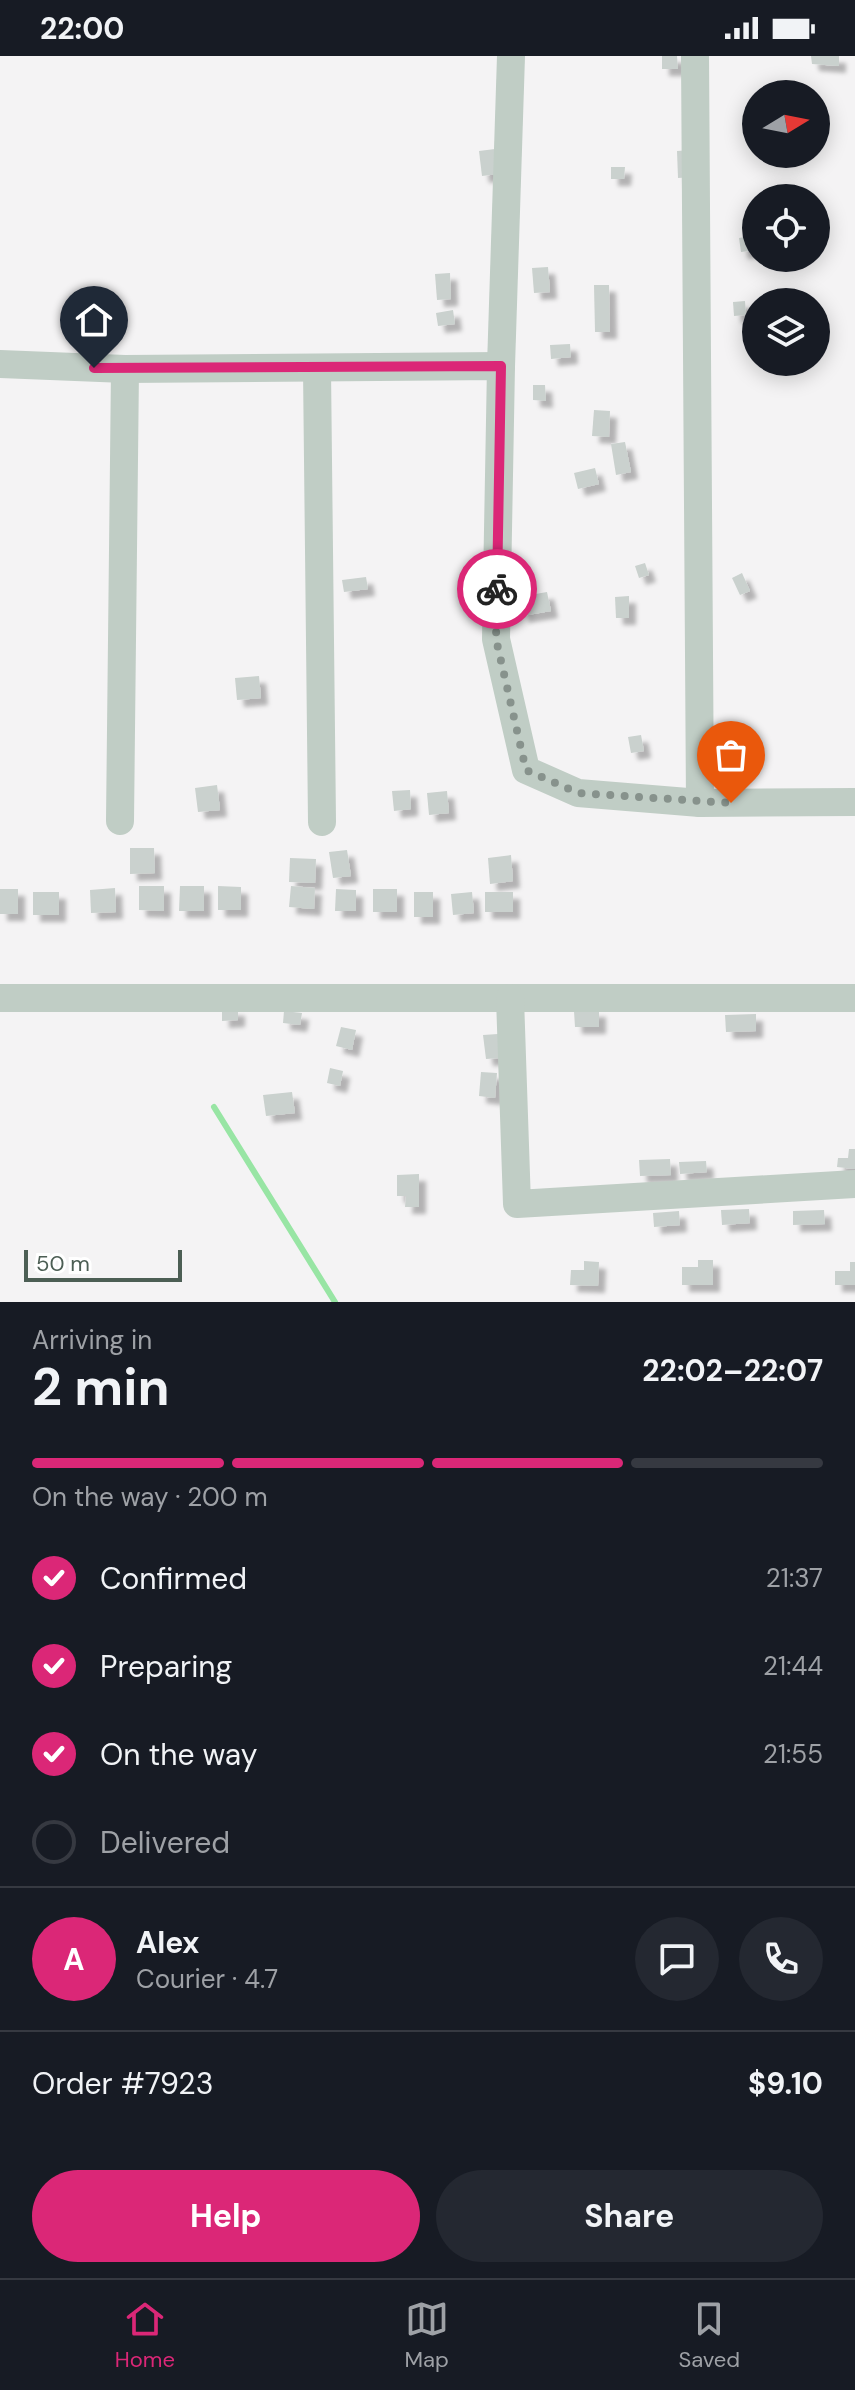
<!DOCTYPE html>
<meta charset="utf-8">
<style>
:root{--surface:#171b24;--page:#242831;--text:#f1f3f6;--muted:#9ea1a6;--line:#363941;--accent:#db2777}
body{margin:0;font-family:"DM Sans",sans-serif;background:var(--page);color:var(--text);height:100vh;display:flex;flex-direction:column;font-size:30px;white-space:nowrap}
*{box-sizing:border-box;margin:0}
p{font-size:26px;color:var(--muted)}
.icon{flex:none;width:44px;height:44px;fill:none;stroke:currentColor;stroke-width:2;stroke-linecap:round;stroke-linejoin:round}
.map{position:relative;height:1246px;overflow:hidden}
.drawer{display:flex;flex-direction:column;background:var(--surface);flex:1}
.drawer>*{flex:none}
.needle{width:52px;rotate:80deg}
.tools{position:absolute;left:742px;top:24px;display:grid;gap:16px}
.tools a{display:grid;place-items:center;width:88px;height:88px;border-radius:50%;background:var(--surface);box-shadow:0 4px 20px #0003;font-size:40px}
.scale{position:absolute;left:24px;bottom:20px;width:158px;box-sizing:border-box;padding-left:8px;border:4px solid #4c5e54;border-top:0;font-size:22px;line-height:28px;white-space:nowrap;color:#4c5e54;-webkit-text-stroke:6px #fff;paint-order:stroke}
.pin{position:absolute;display:grid;place-items:center;width:68px;height:68px;color:#fff;margin:-82px -34px;border-radius:50% 50% 50% 0;rotate:-45deg;box-shadow:0 0 8px #0007}
.pin .icon{rotate:45deg}
.courier{position:absolute;display:grid;place-items:center;width:80px;height:80px;margin:-40px;border:6px solid #db2777;border-radius:50%;background:#fff;color:#222;box-shadow:0 2px 10px #0007}
.summary em{font-style:normal;font-weight:700}
.summary div{display:flex;flex-direction:column-reverse}
.summary{display:flex;align-items:center;justify-content:space-between;height:136px;padding:0 32px}
h1{font-size:52px;font-weight:700;line-height:60px}
.bar{display:grid;grid-template-columns:repeat(4,1fr);gap:12px 8px;align-content:center;height:96px;padding:0 32px}
.bar i{height:10px;border-radius:6px;background:var(--line)}
.bar .active{background:var(--accent)}
.bar p{grid-column:span 4}
.line{display:flex;align-items:center;gap:20px;padding:0 32px;border-top:2px solid var(--line)}
.line div{flex:1}
.round{display:grid;place-items:center;flex:none;width:84px;height:84px;border-radius:42px;background:var(--page)}
ol{padding:0 32px;list-style:none}
li{display:flex;align-items:center;gap:24px;height:88px}
li p{margin-inline-start:auto}
li .icon{padding:8px;border-radius:50%;background:var(--accent);color:#fff;stroke-width:4}
li:last-child{color:var(--muted)}
li i{width:44px;height:44px;border:4px solid var(--line);border-radius:50%}
.primary-button{display:flex;gap:16px;margin-top:auto;padding:16px 32px}
.primary-button a{flex:1;height:92px;border-radius:48px;background:var(--accent);color:#fff;font-size:32px;font-weight:700;line-height:92px;text-align:center}
.primary-button a+a{background:var(--page);color:var(--text)}
.status{display:flex;justify-content:space-between;align-items:center;height:56px;padding:0 40px;background:var(--surface);direction:ltr}
.status svg{height:22px;fill:currentColor}
.menu{display:flex;justify-content:space-around;align-items:center;height:112px;border-top:2px solid var(--line);background:var(--surface);font-size:22px;color:var(--muted)}
.menu a{display:grid;justify-items:center;gap:4px}
.menu .active{color:var(--accent)}
.map>svg:first-child{display:block}
.lines{fill:none;stroke-linecap:round;stroke-linejoin:round}
.stream{stroke:#98e5a4;stroke-width:6}
.building{fill:#cad1ce;filter:url(#shadow)}
.minor{stroke:#c0cdc5;stroke-width:28}
.done{stroke:#87928c;stroke-width:8;stroke-dasharray:0 14.4}
.route{stroke:#db2777;stroke-width:10}
</style>
<div class="status"><b>22:00</b><svg viewBox="0 0 49 12"><path d="M0 12V9h3v3zM5 12V6h3v6zM10 12V3h3v9zM15 12V0h3v12zM26 1h20v11H26zM47 4h2v5h-2z"/></svg></div>
<div class="map">
<svg width="855" height="1246" viewBox="0 0 855 1246">
<defs>
<filter id="shadow"><feDropShadow dx="7" dy="7" stdDeviation="2" flood-color="#0004"/></filter>
</defs>
<rect width="100%" height="100%" fill="#f4f3f4"/>
<g class="lines">
<!-- stream -->
<path class="stream" d="M214,1051l121,195"/>
</g>
<!-- building -->
<g class="building">
<path d="M662,0h15l1,13h-16z"/>
<path d="M811,0h28v10l-27,-2z"/>
<path d="M495,93l3,25 -16,2 -3,-25z"/>
<path d="M692,94l2,27 -16,1 -1,-27z"/>
<path d="M611,111h14l-1,12h-13z"/>
<path d="M756,179v15l-15,2 -2,-14z"/>
<path d="M548,211l2,25 -16,1 -2,-25z"/>
<path d="M450,217l1,26 -14,1 -2,-26z"/>
<path d="M594,229h15l1,47h-15z"/>
<path d="M745,245l1,14 -12,1 -1,-14z"/>
<path d="M453,254l2,14 -17,2 -2,-13z"/>
<path d="M570,288l1,13 -20,2 -1,-14z"/>
<path d="M533,329h12l1,16 -13,-1z"/>
<path d="M594,354l16,1 -1,26 -17,-1z"/>
<path d="M625,386l6,30 -15,3 -5,-31z"/>
<path d="M595,412l4,16 -21,5 -4,-16z"/>
<path d="M645,507l4,12 -10,3 -4,-12z"/>
<path d="M742,517l8,18 -10,4 -8,-17z"/>
<path d="M366,521l2,12 -24,3 -2,-12z"/>
<path d="M547,536l4,19 -29,5 -3,-19z"/>
<path d="M629,540v22h-13l-1,-21z"/>
<path d="M259,620l2,22 -24,2 -2,-22z"/>
<path d="M641,679l3,16 -13,2 -3,-16z"/>
<path d="M217,729l3,25 -22,2 -3,-24z"/>
<path d="M410,734l1,19 -17,2 -2,-20z"/>
<path d="M447,735l2,22 -20,2 -2,-22z"/>
<path d="M130,792h24l1,25 -25,1z"/>
<path d="M347,794l4,26 -18,2 -4,-26z"/>
<path d="M511,799l2,26 -23,3 -2,-26z"/>
<path d="M290,802l26,1 -1,24 -26,-1z"/>
<path d="M139,830h25v25l-25,-1z"/>
<path d="M180,830h24v25h-25z"/>
<path d="M218,830l23,1v23h-23z"/>
<path d="M291,830l24,2 -1,21 -25,-2z"/>
<path d="M115,832l1,24 -25,1 -1,-23z"/>
<rect x="0" y="833" width="18" height="25"/>
<path d="M336,833l20,1v21h-21z"/>
<rect x="373" y="833" width="24" height="23"/>
<rect x="33" y="836" width="26" height="23"/>
<rect x="414" y="836" width="19" height="25"/>
<path d="M472,836l2,21 -21,2 -2,-21z"/>
<rect x="485" y="836" width="28" height="20"/>
<path d="M222,953h16v11l-16,1z"/>
<path d="M599,954v17h-24l-1,-16z"/>
<path d="M284,955l18,2 -2,12 -17,-2z"/>
<path d="M756,958v17l-30,1 -1,-17z"/>
<path d="M341,971l15,3 -4,20 -16,-4z"/>
<path d="M498,978l2,24 -14,1 -3,-24z"/>
<path d="M330,1012l13,3 -3,15 -13,-3z"/>
<path d="M481,1016l16,1 -2,25 -16,-2z"/>
<path d="M292,1036l3,21 -29,3 -3,-21z"/>
<path d="M849,1093h6v20l-18,-2 1,-9h10z"/>
<path d="M670,1103l1,16 -31,1 -1,-16z"/>
<path d="M706,1105l1,11 -27,2 -1,-12z"/>
<path d="M419,1118v33h-14l1,-11h-9v-21z"/>
<path d="M749,1153l1,14 -28,2 -1,-15z"/>
<path d="M824,1154l1,14 -32,1v-14z"/>
<path d="M679,1155l1,14 -26,2 -1,-14z"/>
<path d="M698,1204h15v25h-31v-18h16z"/>
<path d="M584,1205l15,1 -1,24 -28,-1 1,-15h13z"/>
<path d="M850,1206h5v23h-20v-14h15z"/>
</g>
<g class="lines">
<!-- minor -->
<g class="minor">
<path d="M695,0l5,747"/>
<path d="M0,308l125,5 376,-3 -5,273 30,131 52,23 122,10 155,-1"/>
<path d="M501,310l10,-310"/>
<path d="M317,313l5,453"/>
<path d="M120,765l5,-452"/>
<path d="M0,942h855"/>
<path d="M510,942l7,206 338,-20"/>
</g>
</g>
<g class="lines">
<!-- done -->
<path class="done" d="M497,533l-1,50 30,131 52,23 153,10"/>
<!-- route -->
<path class="route" d="M94,312l407,-2 -4,223"/>
</g>
</svg>
<div class="tools">
<a><svg class="needle" viewBox="-14 -14 28 28"><path d="M0-13l5 13h-10z" fill="#e53935"/><path d="M0 13l5-13h-10z" fill="#9ea1a6"/></svg></a>
<a><svg class="icon" aria-label="locate" viewBox="0 0 24 24"><circle cx="12" cy="12" r="6"/><path d="M12 2v4M12 18v4M2 12h4M18 12h4"/></svg></a>
<a><svg class="icon" aria-label="layers" viewBox="0 0 24 24"><path d="M12 4l9 5-9 5-9-5zM3 14l9 5 9-5"/></svg></a>
</div>
<div class="scale">50 m</div>
<div class="pin" style="left:731px;top:747px;background:#ea580c"><svg class="icon" aria-label="bag" viewBox="0 0 24 24"><path d="M5 8h14l-1 12H6zM9 8a3 3 0 0 1 6 0"/></svg></div>
<div class="pin" style="left:94px;top:312px;background:#1f2937"><svg class="icon" aria-label="home" viewBox="0 0 24 24"><path d="M3 11l9-7 9 7M6 9v11h12V9"/></svg></div>
<div class="courier" style="left:497px;top:533px"><svg class="icon" aria-label="bike" viewBox="0 0 24 24"><circle cx="6" cy="16" r="4"/><circle cx="18" cy="16" r="4"/><path d="M6 16l4-8h5l3 8M10 8l3 8H6M13 5h3"/></svg></div>
</div>
<section class="drawer">
<div class="summary"><div><h1>2 min</h1><p>Arriving in</p></div><em>22:02–22:07</em></div>
<div class="bar"><i class="active"></i><i class="active"></i><i class="active"></i><i></i><p>On the way · 200 m</p></div>
<ol>
<li><svg class="icon" aria-label="check" viewBox="0 0 24 24"><path d="M5 12l5 5 9-10"/></svg>Confirmed<p>21:37</p></li>
<li><svg class="icon" aria-label="check" viewBox="0 0 24 24"><path d="M5 12l5 5 9-10"/></svg>Preparing<p>21:44</p></li>
<li><svg class="icon" aria-label="check" viewBox="0 0 24 24"><path d="M5 12l5 5 9-10"/></svg>On the way<p>21:55</p></li>
<li><i></i>Delivered</li>
</ol>
<div class="line" style="height:144px"><b class="round" style="background:var(--accent);color:#fff">A</b><div><b>Alex</b><p>Courier · 4.7</p></div><a class="round"><svg class="icon" aria-label="chat" viewBox="0 0 24 24"><path d="M4 5h16v11H9l-5 4z"/></svg></a><a class="round"><svg class="icon" aria-label="phone" viewBox="0 0 24 24"><path d="M5 4h4l2 5-3 2q2 4 5 5l2-3 5 2v4C11 20 4 13 5 4z"/></svg></a></div>
<div class="line" style="height:104px"><div>Order #7923</div><b>$9.10</b></div>
<div class="primary-button"><a>Help</a><a>Share</a></div>
</section>
<nav class="menu">
<a class="active"><svg class="icon" aria-label="home" viewBox="0 0 24 24"><path d="M3 11l9-7 9 7M6 9v11h12V9"/></svg>Home</a>
<a><svg class="icon" aria-label="map" viewBox="0 0 24 24"><path d="M3 6l6-2 6 2 6-2v14l-6 2-6-2-6 2zM9 4v14M15 6v14"/></svg>Map</a>
<a><svg class="icon" aria-label="saved" viewBox="0 0 24 24"><path d="M7 4h10v16l-5-4-5 4z"/></svg>Saved</a>
</nav>
